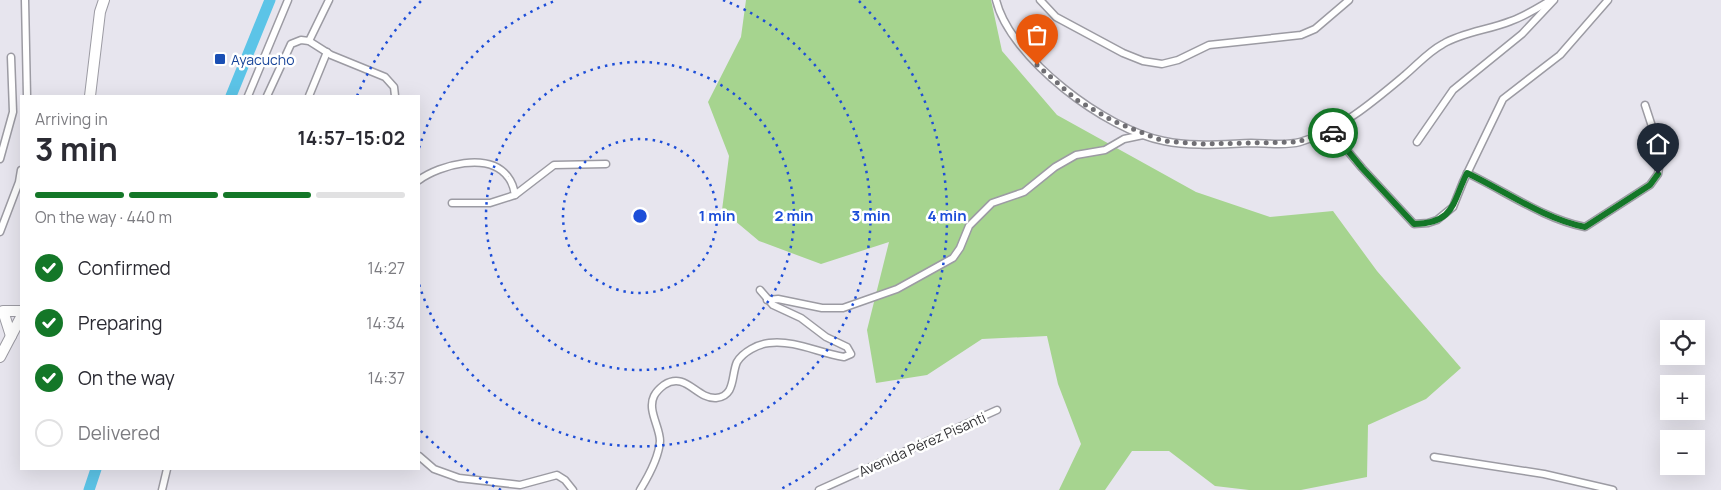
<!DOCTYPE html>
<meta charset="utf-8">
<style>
:root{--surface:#fff;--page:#f7f7f7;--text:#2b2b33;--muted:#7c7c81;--line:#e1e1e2;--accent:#147728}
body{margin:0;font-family:Manrope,sans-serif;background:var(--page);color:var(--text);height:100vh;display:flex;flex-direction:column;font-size:19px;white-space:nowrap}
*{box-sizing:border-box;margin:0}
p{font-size:16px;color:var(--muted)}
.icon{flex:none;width:28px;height:28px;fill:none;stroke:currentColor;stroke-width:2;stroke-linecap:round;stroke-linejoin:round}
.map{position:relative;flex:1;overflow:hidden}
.side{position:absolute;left:20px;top:95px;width:400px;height:375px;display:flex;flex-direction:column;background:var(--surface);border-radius:0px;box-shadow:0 5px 20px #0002}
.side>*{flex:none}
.tools{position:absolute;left:1660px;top:320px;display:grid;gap:10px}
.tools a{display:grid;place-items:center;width:45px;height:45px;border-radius:0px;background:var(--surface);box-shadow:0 5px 20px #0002;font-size:25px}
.pin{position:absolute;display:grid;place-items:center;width:42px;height:42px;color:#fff;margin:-51px -21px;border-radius:50% 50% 50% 0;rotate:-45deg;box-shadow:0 0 5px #0007}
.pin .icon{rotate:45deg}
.courier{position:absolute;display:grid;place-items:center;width:50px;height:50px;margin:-25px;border:4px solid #147728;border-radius:50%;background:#fff;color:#222;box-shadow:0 1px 6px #0007}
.headline em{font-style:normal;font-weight:700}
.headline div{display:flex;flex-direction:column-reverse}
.headline{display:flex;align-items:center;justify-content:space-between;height:85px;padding:0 15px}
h1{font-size:32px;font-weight:700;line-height:38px}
.bar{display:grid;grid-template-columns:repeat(4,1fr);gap:8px 5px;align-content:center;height:60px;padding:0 15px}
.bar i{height:6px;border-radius:4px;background:var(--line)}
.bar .current{background:var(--accent)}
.bar p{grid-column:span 4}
ol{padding:0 15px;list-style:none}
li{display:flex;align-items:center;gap:15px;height:55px}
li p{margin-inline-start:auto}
li .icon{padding:5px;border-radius:50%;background:var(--accent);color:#fff;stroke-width:4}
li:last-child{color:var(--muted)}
li i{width:28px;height:28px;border:2px solid var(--line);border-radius:50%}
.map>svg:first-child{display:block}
.green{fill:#a6d48f}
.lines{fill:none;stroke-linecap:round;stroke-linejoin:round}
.river{stroke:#5cc4e7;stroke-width:11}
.minor-casing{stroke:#9c9ba3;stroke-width:9}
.primary-casing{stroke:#9c9ba3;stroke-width:12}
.minor{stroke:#fff;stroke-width:6}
.primary{stroke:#fff;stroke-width:10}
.done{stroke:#706f74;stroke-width:5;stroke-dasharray:0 9}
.route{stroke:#147728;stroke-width:6}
.ring{fill:none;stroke:#1d4ed8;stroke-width:2.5;stroke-dasharray:2.5 5}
.transit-dot{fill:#1a4fb4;stroke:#fff;stroke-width:2}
.labels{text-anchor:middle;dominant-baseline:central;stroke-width:5;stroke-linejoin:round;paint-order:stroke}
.transit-label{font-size:14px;fill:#164399;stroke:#fff;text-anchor:start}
.street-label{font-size:14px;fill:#303033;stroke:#fff}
.centre{fill:#1d4ed8;stroke:#fff;stroke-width:2.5}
.ring-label{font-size:15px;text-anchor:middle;font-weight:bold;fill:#1d4ed8;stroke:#fff;stroke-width:5;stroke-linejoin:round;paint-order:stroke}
</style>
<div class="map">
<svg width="1721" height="490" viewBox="0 0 1721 490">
<rect width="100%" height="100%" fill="#e7e5ee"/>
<!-- green -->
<path class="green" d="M746,0h245l11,51 55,64 139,77 74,25 63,-6 44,60 84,97 -35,31 -58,26 -1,52 -66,13h-52l-34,-4 -46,-35h-37l-27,39h-46l22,-46 -23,-60 -11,-48 -65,3 -55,36 -51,8 -9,-53 22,-88 -68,22 -62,-23 -37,-31 7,-54 -21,-54 33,-65z"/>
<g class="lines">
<!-- river -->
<g class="river">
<path d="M231,96l39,-96"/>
<path d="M89,490l7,-21"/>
</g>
<defs>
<g id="minor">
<path d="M25,0l2,96"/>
<path d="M996,0c14,58 110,130 168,141 28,6 58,3 87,2 15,0 34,3 49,-1 39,-11 74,-41 105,-67 12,-10 23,-23 38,-31 20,-12 46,-14 68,-23 14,-5 27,-13 40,-21"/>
<path d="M1040,0l16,17 67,36 20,8 19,3 16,-4 31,-15 92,-10 14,-6 34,-29"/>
<path d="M309,41l20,-41"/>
<path d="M248,96l40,-96"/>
<path d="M267,96l24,-52 10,-4 8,1 22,14 54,22 9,10 1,9"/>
<path d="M309,96l18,-44"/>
<path d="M1330,130l32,38 52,56 14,-1 9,-3 16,-13 10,-25 40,-83 57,-44 48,-55"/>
<path d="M1417,142l36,-52 69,-56 32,-34"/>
<path d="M0,159l13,-47 -2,-55"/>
<path d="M1467,173c38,18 77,46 118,54l65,-42 8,-11 3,-20 -16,-49"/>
<path d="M419,180c21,-15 70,-29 89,-3 4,5 6,11 7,18l-25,8h-38"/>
<path d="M515,195l39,-30 52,-1"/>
<path d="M0,232l19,-50 2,-12"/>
<path d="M767,300l11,-1 44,9h21l54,-19 56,-31 7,-10 9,-22 23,-23 32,-11 31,-25 21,-12 29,-5 19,-11 19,-4"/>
<path d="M419,456l15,13 25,9 61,7 37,-10 8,5 8,10"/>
<path d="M1434,457l110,17 69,16"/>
<path d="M162,490l5,-21"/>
<path d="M640,490c8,-13 19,-34 20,-49 0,-14 -13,-31 -6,-45 2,-4 6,-8 10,-11 22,-14 32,14 52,13 20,-2 15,-23 21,-36 6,-10 21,-18 32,-19 27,-3 49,10 75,14l7,-3 -4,-7 -21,-10 -25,-19 -28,-13 -13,-15"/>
<path d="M819,490l178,-80"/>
</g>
<g id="primary">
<path d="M90,96l10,-84 4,-12"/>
<path d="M11,336l-8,-25h18"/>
<path d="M0,357l21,-40"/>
</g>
</defs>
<!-- minor casing -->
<use href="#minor" class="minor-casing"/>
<!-- primary casing -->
<use href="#primary" class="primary-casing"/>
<!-- minor -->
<use href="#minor" class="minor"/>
<!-- primary -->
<use href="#primary" class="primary"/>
</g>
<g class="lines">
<!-- done -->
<path class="done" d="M1037,65l40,35 36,21 50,20 37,3 98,-2 32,-12 3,3"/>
<!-- route -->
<path class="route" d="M1333,133l29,35 52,56c41,-1 38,-21 53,-51 38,18 77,46 118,54l65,-42 8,-11"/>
</g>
<!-- distance rings -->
<g class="ring">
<circle cx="640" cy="216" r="77"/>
<circle cx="640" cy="216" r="154"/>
<path d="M419 148A231 231 0 0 1 557 0M723 0A231 231 0 1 1 419 284"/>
<path d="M501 490A307 307 0 0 1 419 429M357 96A307 307 0 0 1 421 1M859 1A307 307 0 0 1 779 490"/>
</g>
<!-- markers -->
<rect class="transit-dot" x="214" y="53" width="12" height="12" rx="2.5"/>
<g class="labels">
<!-- transit labels -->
<g class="transit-label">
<text x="231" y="59">Ayacucho</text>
</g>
<!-- street labels -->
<g class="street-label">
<text transform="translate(922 444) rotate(-24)">Avenida Pérez Pisanti</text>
</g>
</g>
<circle cx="640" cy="216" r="8" class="centre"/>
<g class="ring-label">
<text x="717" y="221">1 min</text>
<text x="794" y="221">2 min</text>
<text x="871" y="221">3 min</text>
<text x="947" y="221">4 min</text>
</g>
</svg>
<div class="tools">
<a><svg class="icon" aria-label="locate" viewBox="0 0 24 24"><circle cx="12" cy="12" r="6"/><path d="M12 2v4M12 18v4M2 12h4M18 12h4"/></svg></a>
<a>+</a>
<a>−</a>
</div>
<div class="pin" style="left:1037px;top:65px;background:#ea580c"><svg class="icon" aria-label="bag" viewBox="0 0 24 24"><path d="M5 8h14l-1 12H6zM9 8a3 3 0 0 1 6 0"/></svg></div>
<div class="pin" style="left:1658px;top:174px;background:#1f2937"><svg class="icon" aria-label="home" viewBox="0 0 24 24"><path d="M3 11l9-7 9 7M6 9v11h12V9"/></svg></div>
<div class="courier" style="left:1333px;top:133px"><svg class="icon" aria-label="car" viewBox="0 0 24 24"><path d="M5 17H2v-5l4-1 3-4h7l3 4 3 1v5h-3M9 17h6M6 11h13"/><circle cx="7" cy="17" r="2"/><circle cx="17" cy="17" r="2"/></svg></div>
<section class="side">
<div class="headline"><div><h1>3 min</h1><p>Arriving in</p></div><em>14:57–15:02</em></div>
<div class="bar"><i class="current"></i><i class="current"></i><i class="current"></i><i></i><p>On the way · 440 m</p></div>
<ol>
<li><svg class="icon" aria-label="check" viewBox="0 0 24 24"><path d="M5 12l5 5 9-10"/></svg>Confirmed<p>14:27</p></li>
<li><svg class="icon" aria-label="check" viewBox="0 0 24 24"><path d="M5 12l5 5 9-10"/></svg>Preparing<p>14:34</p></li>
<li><svg class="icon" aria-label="check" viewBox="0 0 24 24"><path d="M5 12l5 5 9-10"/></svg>On the way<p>14:37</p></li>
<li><i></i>Delivered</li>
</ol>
</section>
</div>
